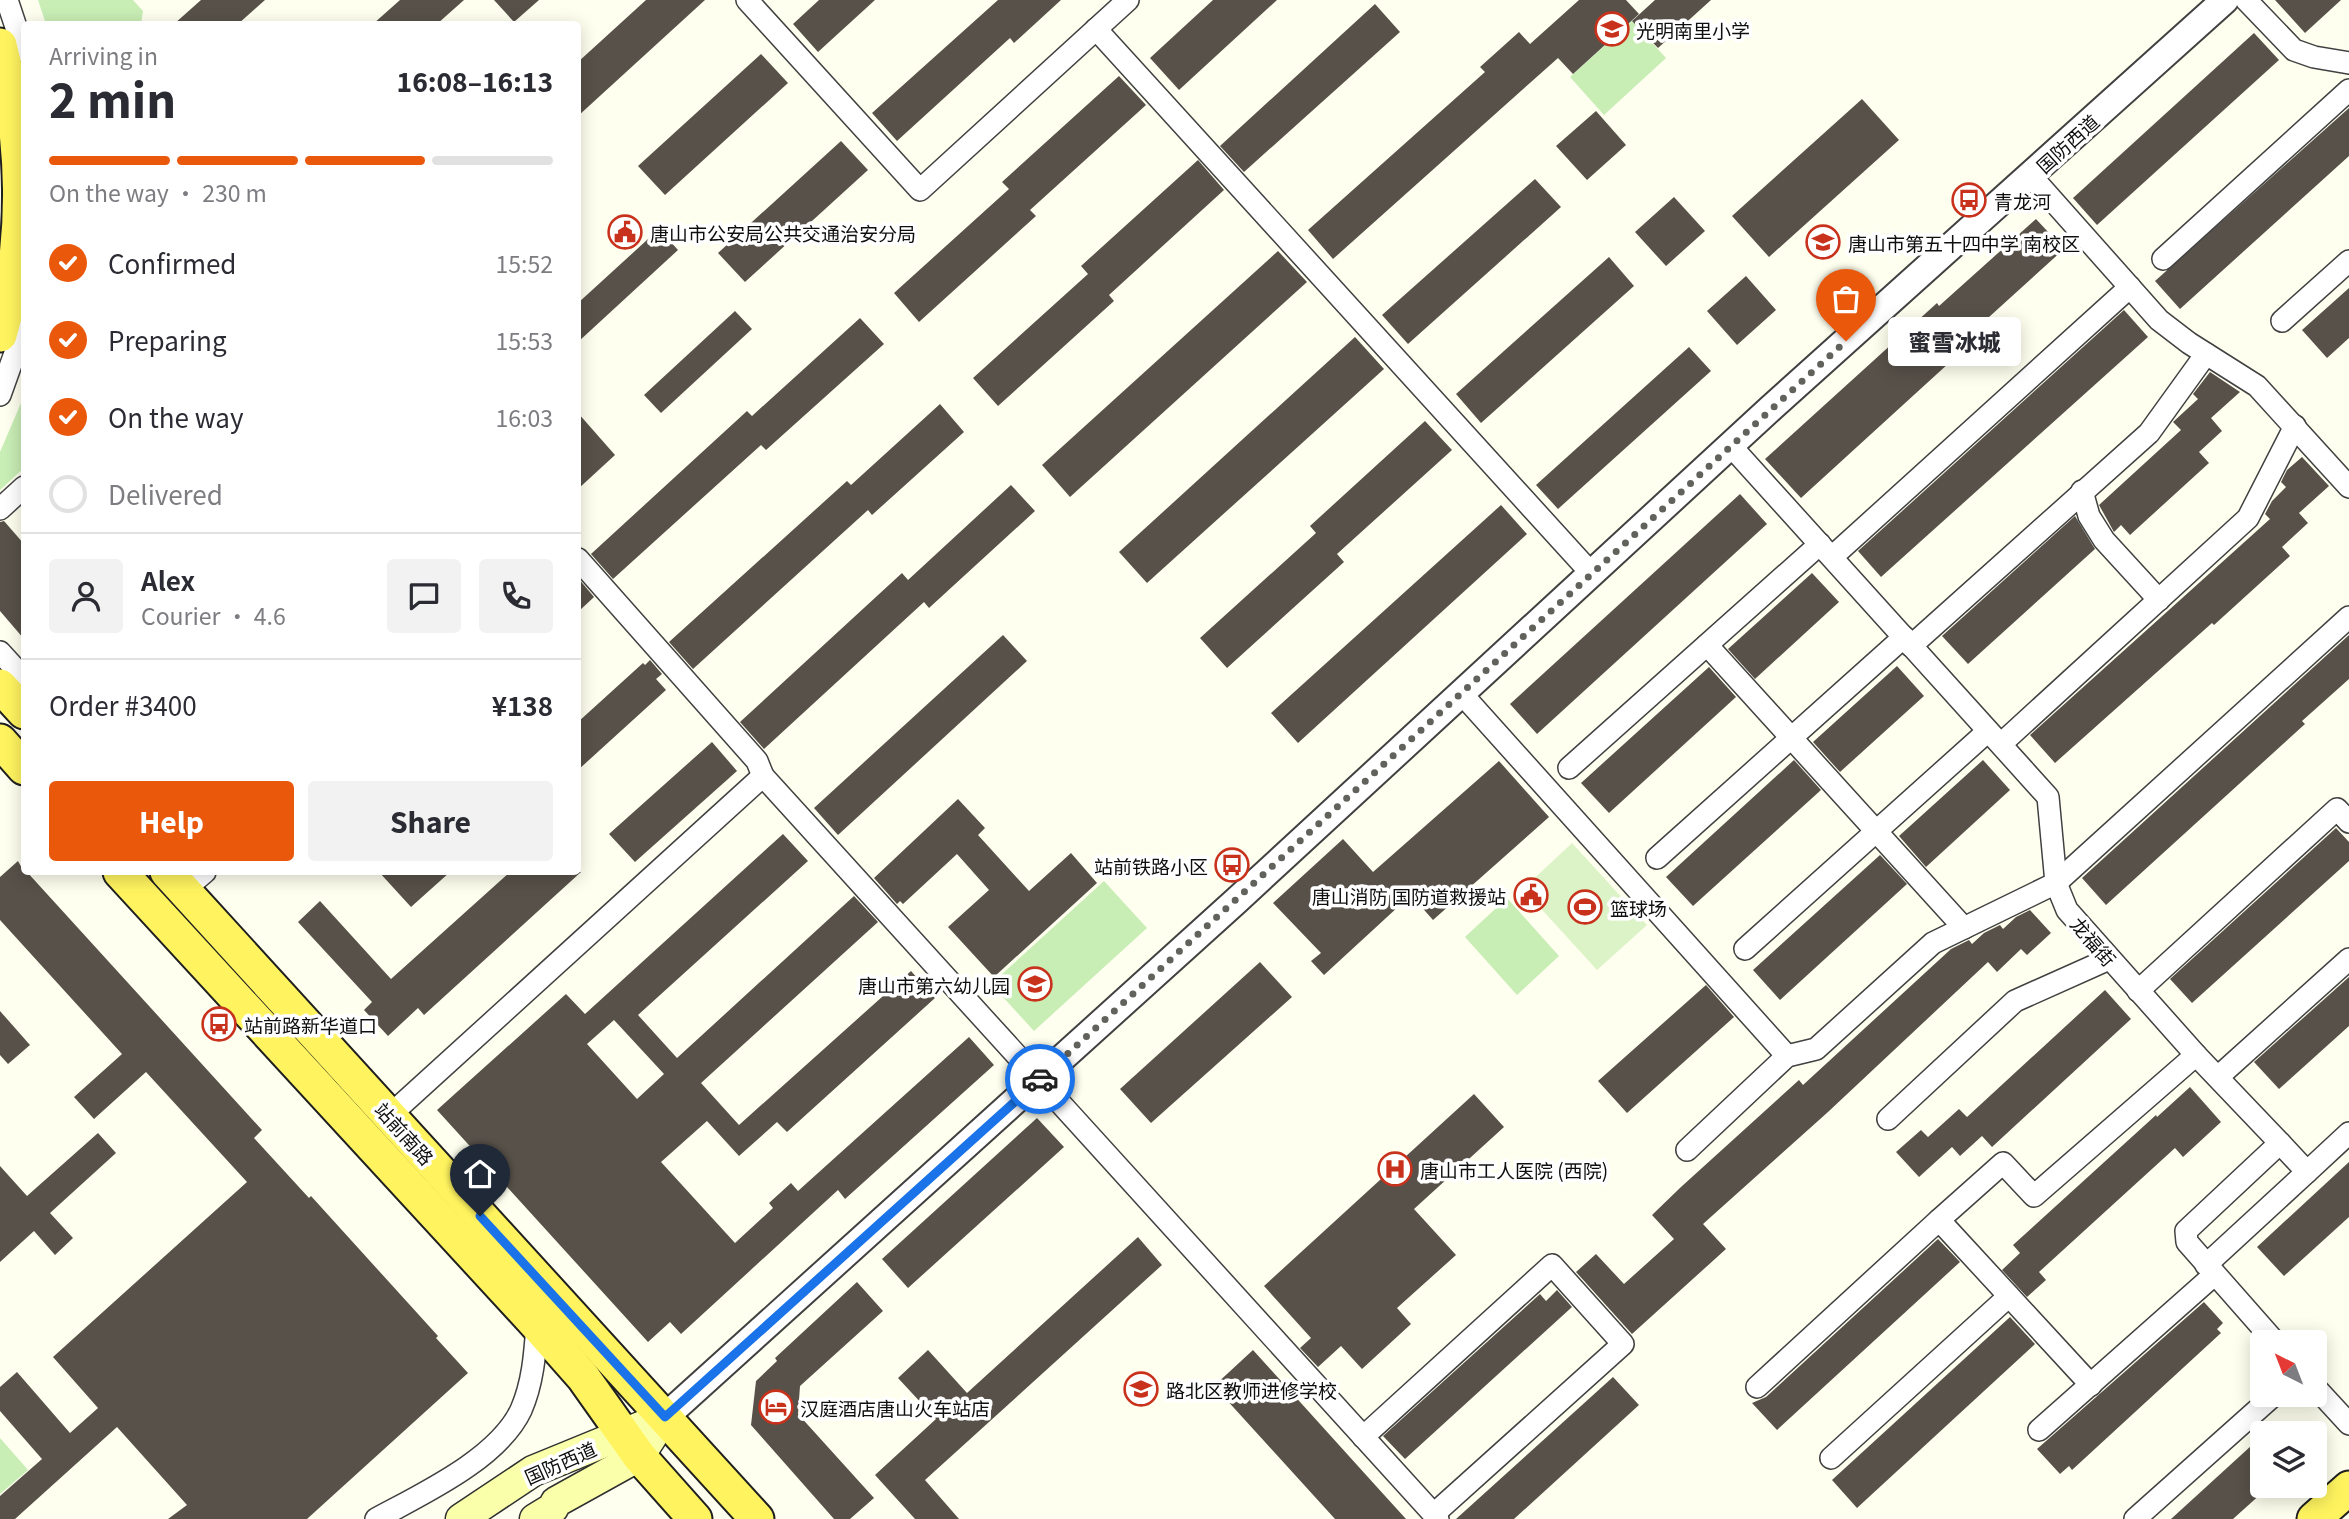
<!DOCTYPE html>
<meta charset="utf-8">
<style>
:root{--surface:#fff;--page:#f2f2f3;--text:#2b2b33;--muted:#7c7c81;--line:#e1e1e2;--accent:#ea580c}
body{margin:0;font-family:Georgia,"Noto Sans SC",serif;background:var(--page);color:var(--text);height:100vh;display:flex;flex-direction:column;font-size:26px;white-space:nowrap}
*{box-sizing:border-box;margin:0}
p{font-size:23px;color:var(--muted)}
.icon{flex:none;width:38px;height:38px;fill:none;stroke:currentColor;stroke-width:2;stroke-linecap:round;stroke-linejoin:round}
.map{position:relative;flex:1;overflow:hidden}
.details{position:absolute;left:21px;top:21px;width:560px;height:854px;display:flex;flex-direction:column;background:var(--surface);border-radius:7px;box-shadow:0 4px 18px #0003}
.details>*{flex:none}
.needle{width:46px;rotate:318deg}
.buttons{position:absolute;left:2250px;top:1330px;display:grid;gap:14px}
.buttons a{display:grid;place-items:center;width:77px;height:77px;border-radius:7px;background:var(--surface);box-shadow:0 4px 18px #0003;font-size:35px}
.pin{position:absolute;display:grid;place-items:center;width:60px;height:60px;color:#fff;margin:-72px -30px;border-radius:50% 50% 50% 0;rotate:-45deg;box-shadow:0 0 7px #0007}
.pin .icon{rotate:45deg}
.courier{position:absolute;display:grid;place-items:center;width:70px;height:70px;margin:-35px;border:5px solid #1a73e8;border-radius:50%;background:#fff;color:#222;box-shadow:0 2px 9px #0007}
.bubble{position:absolute;height:49px;border-radius:7px;background:var(--surface);box-shadow:0 4px 18px #0003;font-size:23px;font-weight:800;line-height:49px;text-align:center}
.head em{font-style:normal;font-weight:800}
.head div{display:flex;flex-direction:column-reverse}
.head{display:flex;align-items:center;justify-content:space-between;height:119px;padding:0 28px}
h1{font-size:46px;font-weight:800;line-height:52px}
.bar{display:grid;grid-template-columns:repeat(4,1fr);gap:10px 7px;align-content:center;height:84px;padding:0 28px}
.bar i{height:9px;border-radius:5px;background:var(--line)}
.bar .current{background:var(--accent)}
.bar p{grid-column:span 4}
.line{display:flex;align-items:center;gap:18px;padding:0 28px;border-top:2px solid var(--line)}
.line div{flex:1}
.round{display:grid;place-items:center;flex:none;width:74px;height:74px;border-radius:7px;background:var(--page)}
ol{padding:0 28px;list-style:none}
li{display:flex;align-items:center;gap:21px;height:77px}
li p{margin-inline-start:auto}
li .icon{padding:7px;border-radius:50%;background:var(--accent);color:#fff;stroke-width:4}
li:last-child{color:var(--muted)}
li i{width:38px;height:38px;border:4px solid var(--line);border-radius:50%}
.button{display:flex;gap:14px;margin-top:auto;padding:14px 28px}
.button a{flex:1;height:80px;border-radius:7px;background:var(--accent);color:#fff;font-size:28px;font-weight:800;line-height:80px;text-align:center}
.button a+a{background:var(--page);color:var(--text)}
.map>svg:first-child{display:block}
.green{fill:#c8edb5}
.pitch{fill:#dcf3c7}
.building{fill:#575149;fill-rule:evenodd}
.lines{fill:none;stroke-linecap:round;stroke-linejoin:round}
.minor-casing{stroke:#414141;stroke-width:24}
.tertiary-casing{stroke:#414141;stroke-width:30}
.secondary-casing{stroke:#303030;stroke-width:33}
.primary-casing{stroke:#1f1f1f;stroke-width:37}
.minor{stroke:#fff;stroke-width:21}
.tertiary{stroke:#fff;stroke-width:26}
.secondary{stroke:#faffaa;stroke-width:30}
.primary{stroke:#fff45f;stroke-width:33}
.done{stroke:#62625d;stroke-width:7;stroke-dasharray:0 12.6}
.route{stroke:#1a73e8;stroke-width:9}
.labels{text-anchor:middle;dominant-baseline:central;stroke-width:7;stroke-linejoin:round;paint-order:stroke}
.poi-label{font-size:19px;fill:#0e0e0e;stroke:#fff;text-anchor:start}
.street-label{font-size:19px;fill:#0e0e0e;stroke:#fff}
</style>
<div class="map">
<svg width="2349" height="1519" viewBox="0 0 2349 1519">
<rect width="100%" height="100%" fill="#ffffef"/>
<!-- green -->
<g class="green">
<path d="M38,0h95l10,11 -2,13h-95z"/>
<path d="M1632,21l34,37 -62,57 -34,-38z"/>
<path d="M24,396v72l-24,22v-38z"/>
<path d="M1104,881l43,47 -113,103 -43,-47z"/>
<path d="M1507,898l52,58 -42,39 -52,-58z"/>
<path d="M0,1438l28,32 -28,24z"/>
</g>
<!-- pitch -->
<path class="pitch" d="M1572,843l75,82 -50,45 -74,-81z"/>
<!-- building -->
<g class="building">
<path d="M201,0h64l-27,24h-64z"/>
<path d="M400,0h64l-27,24h-64z"/>
<path d="M494,0h45l-25,22z"/>
<path d="M646,0h59l-127,116v-54z"/>
<path d="M819,0h56l-57,52 -25,-28z"/>
<path d="M998,0h63l-47,43 -4,-5 -113,103 -25,-28z"/>
<path d="M1213,0h64l-98,90 -29,-32z"/>
<path d="M1579,0h47l13,14 -66,60 -15,-16 -225,201 -25,-29 177,-158 -5,-5 39,-35 11,12z"/>
<path d="M1655,0h56l-53,48 -26,-27z"/>
<path d="M2275,0h66l-36,33z"/>
<path d="M1375,4l25,28 -156,140 -24,-26z"/>
<path d="M2254,33l25,27 -182,165 -24,-27z"/>
<path d="M761,54l27,29 -123,112 -27,-29z"/>
<path d="M1119,76l27,29 -116,105 6,6 -117,106 -25,-29 115,-104 -7,-7z"/>
<path d="M1862,99l37,41 -130,117 -37,-41z"/>
<path d="M2349,108v48l-169,153 -25,-28z"/>
<path d="M1596,111l30,34 -39,35 -31,-34z"/>
<path d="M841,141l27,29 -123,112 -27,-29z"/>
<path d="M1198,160l26,30 -115,105 5,6 -116,105 -25,-28 115,-104 -7,-8z"/>
<path d="M1535,179l26,28 -153,137 -26,-29z"/>
<path d="M1674,197l31,34 -39,35 -31,-34z"/>
<path d="M2036,219l28,30 -97,88 5,5 -171,156 -36,-39 172,-156 2,3z"/>
<path d="M659,229l19,21 -100,92v-39z"/>
<path d="M1278,251l29,31 -237,215 -28,-32z"/>
<path d="M1609,257l25,29 -153,137 -25,-29z"/>
<path d="M1746,276l30,34 -39,35 -30,-34z"/>
<path d="M2349,288v50l-22,20 -25,-28z"/>
<path d="M2124,310l24,27 -267,240 -23,-26z"/>
<path d="M735,311l17,18 -91,84 -17,-18z"/>
<path d="M860,318l24,26 -118,106 -5,-5 -148,134 -22,-25 156,-143 5,5z"/>
<path d="M1355,337l29,32 -237,214 -28,-31z"/>
<path d="M1689,347l22,24 -153,138 -22,-24z"/>
<path d="M2210,372l30,20 -29,26 11,13 -23,21 10,11 -79,72 -9,-10 -7,7 -15,-27 82,-75 -8,-8 25,-23 -5,-5z"/>
<path d="M940,404l24,28 -92,83 -4,-5 -175,159 -24,-27 178,-161 4,4z"/>
<path d="M578,413l37,42 -37,34z"/>
<path d="M1425,421l27,29 -115,104 7,8 -117,106 -27,-30 116,-105 -6,-7z"/>
<path d="M2302,457l27,29 -30,27 9,10 -26,24 8,9 -76,69 -2,-2 -157,140 -25,-28 240,-216 -5,-5 7,-13 14,-14 -5,-5 6,-12z"/>
<path d="M1011,485l24,26 -106,97 -5,-6 -160,147 -24,-27 162,-149 6,7z"/>
<path d="M1740,494l27,30 -230,210 -27,-30z"/>
<path d="M1501,505l26,29 -229,209 -27,-30z"/>
<path d="M2075,516l20,33 -127,115 -26,-28z"/>
<path d="M4,521l20,23v95l-24,-28v-89z"/>
<path d="M1812,573l27,29 -84,77 -27,-30z"/>
<path d="M578,578l16,19 -16,15z"/>
<path d="M1003,635l24,26 -189,174 -24,-27z"/>
<path d="M2349,635v44l-47,42 3,3 -199,181 -24,-27z"/>
<path d="M650,660l12,14 -6,5 10,11 -88,80v-48l65,-59 2,2z"/>
<path d="M1897,666l27,30 -84,76 -27,-30z"/>
<path d="M1709,667l27,30 -127,116 -28,-30z"/>
<path d="M712,742l25,29 -102,91 -26,-28z"/>
<path d="M1794,760l27,30 -128,116 -27,-29z"/>
<path d="M1983,760l27,30 -84,77 -27,-31z"/>
<path d="M1499,761l50,56 -116,103 -22,-25 -87,80 -13,-14 10,-8 -48,-50 70,-64 30,33z"/>
<path d="M958,799l27,29 -7,7 51,56 42,-38 26,30 -103,94 -46,-50 41,-37 -32,-36 -54,50 -3,-3 -3,3 -23,-26z"/>
<path d="M2336,828l13,14v19l-157,142 -22,-24z"/>
<path d="M783,834l25,27 -170,154 39,43 177,-162 24,26 -177,161 38,42 172,-154 24,27 -148,134 -10,-10 -38,34 -32,-35 -46,41 74,81 38,-35 -4,-5 22,-20 7,8 171,-154 25,28 -149,134 -7,-9 -157,144 -11,-12 -22,20 -211,-232 129,-116 19,20zM614,1020l50,54 -27,25 -50,-55z"/>
<path d="M1880,855l27,29 -127,116 -27,-30z"/>
<path d="M18,861l6,11h3l235,258 -8,8 55,60 2,-2 127,140 -2,2 32,35 -161,146h-139l19,-14 -70,-78 -102,92h-15v-23l42,-37 -42,-48v-24l17,-15 53,61 28,-25 -45,-51 194,-175 -101,-110 -52,47 -20,-22 48,-43 -122,-134v-43z"/>
<path d="M379,872h71l-39,35z"/>
<path d="M510,872h71l-157,143 -6,-7 -30,28 -24,-26 8,-8 -74,-80 22,-21 71,78z"/>
<path d="M2030,910l21,23 -24,22 -6,-6 -24,23 -9,-10 -160,150 -125,112 23,25 -94,85 -56,-62 20,-18 28,30 50,-45 -22,-24 29,-28 118,-107 4,5 148,-136 18,-9 3,4 12,-11 16,-8 3,4 13,-12z"/>
<path d="M1260,962l32,35 -141,126 -31,-34z"/>
<path d="M2349,977v49l-70,63 -25,-27z"/>
<path d="M1706,985l28,32 -107,96 -29,-32z"/>
<path d="M2105,990l26,29 -139,128 -10,-11 -22,20 -8,-9 -33,30 -23,-25 25,-22 7,7 31,-28 8,8z"/>
<path d="M0,1011l30,34 -22,19 -8,-9z"/>
<path d="M2190,1087l31,35 -38,35 -8,-9 -136,124 7,8 -19,17 -25,-27 18,-17 -7,-8 143,-130 1,2z"/>
<path d="M1474,1094l30,33 -90,82 42,46 -59,53 14,16 -49,45 -21,-23 -23,21 -18,-19 11,-10 -47,-52z"/>
<path d="M1037,1118l27,29 -156,141 -26,-29z"/>
<path d="M98,1133l18,20 -66,60 23,25 -18,17 -21,-24 -34,31v-96l27,30z"/>
<path d="M2349,1162v55l-65,59 -27,-29z"/>
<path d="M1138,1237l24,28 -237,215 34,39h-44l-40,-44 61,-56 -38,-41 30,-28 39,43z"/>
<path d="M1938,1239l22,23 -183,168 -25,-27 14,-6z"/>
<path d="M857,1282l26,29 -83,75 -2,28 76,84 -24,21h-16l-83,-94 5,-44 21,-20 -2,-3z"/>
<path d="M1557,1290l15,17 -167,152 -22,-23 157,-142 6,7z"/>
<path d="M2204,1302l19,21 -6,6 4,4 -149,137 -3,-4 -9,8 -23,-25z"/>
<path d="M2010,1317l25,27 -178,164 -25,-28z"/>
<path d="M1253,1350l123,136 30,33h-71l-121,-133z"/>
<path d="M1613,1377l26,28 -125,114h-58z"/>
<path d="M2263,1435v57l-30,27h-62z"/>
</g>
<g class="lines">
<defs>
<g id="minor">
<path d="M7,0l17,51"/>
<path d="M747,0l173,190 208,-190"/>
<path d="M2246,0l48,50 20,7 35,6"/>
<path d="M1096,29l495,544"/>
<path d="M2031,176l128,144 30,23 68,43 92,101"/>
<path d="M2163,259l186,-169"/>
<path d="M2282,321l67,-60"/>
<path d="M0,395l24,-67"/>
<path d="M1730,445l318,352 8,86 11,27 129,145 84,88 -94,88 1,11 88,100"/>
<path d="M2082,491l7,25 15,24 55,60"/>
<path d="M0,509l24,-22"/>
<path d="M1832,557l298,-270"/>
<path d="M578,559l179,202 6,15"/>
<path d="M1707,645l257,283"/>
<path d="M1911,646l238,-213 57,-79"/>
<path d="M0,652l21,23 3,9"/>
<path d="M1461,693l326,363"/>
<path d="M2001,744l247,-226 47,-92"/>
<path d="M1569,768l251,-224"/>
<path d="M1657,858l247,-221"/>
<path d="M184,890l21,-18"/>
<path d="M1745,949l243,-218"/>
<path d="M2138,991l199,-182 12,13"/>
<path d="M2218,1077l131,-118"/>
<path d="M389,1116l374,-340 675,743"/>
<path d="M1888,1119l127,-118 94,-42"/>
<path d="M2280,1143l27,29 42,-39"/>
<path d="M1687,1150l100,-94 29,-7 117,-106 123,-60 293,-266"/>
<path d="M1939,1220l64,-57 31,33 162,-141"/>
<path d="M2206,1265l101,-93"/>
<path d="M1757,1387l182,-167 152,165"/>
<path d="M2315,1387l34,37"/>
<path d="M2039,1430l175,-155"/>
<path d="M1363,1437l189,-172 71,79 -189,170"/>
<path d="M1831,1458l178,-162"/>
<path d="M376,1519c46,-25 122,-60 145,-109 12,-27 14,-57 16,-85"/>
<path d="M2135,1519l139,-124"/>
</g>
<path id="tertiary" d="M665,1417l571,-516 535,-493 454,-408"/>
<g id="secondary">
<path d="M461,1519l72,-48 132,-54"/>
<path d="M535,1519l18,-11 3,-6 83,-46 13,-20"/>
</g>
<g id="primary">
<path d="M0,45c24,94 28,195 0,290"/>
<path d="M0,686l24,26"/>
<path d="M0,741l24,27"/>
<path d="M120,872l417,453 46,52 56,79 56,63"/>
<path d="M167,872l590,647"/>
<path d="M2314,1519l35,-31"/>
</g>
</defs>
<!-- minor casing -->
<use href="#minor" class="minor-casing"/>
<!-- tertiary casing -->
<use href="#tertiary" class="tertiary-casing"/>
<!-- secondary casing -->
<use href="#secondary" class="secondary-casing"/>
<!-- primary casing -->
<use href="#primary" class="primary-casing"/>
<!-- minor -->
<use href="#minor" class="minor"/>
<!-- tertiary -->
<use href="#tertiary" class="tertiary"/>
<!-- secondary -->
<use href="#secondary" class="secondary"/>
<!-- primary -->
<use href="#primary" class="primary"/>
</g>
<g class="lines">
<!-- done -->
<path class="done" d="M1040,1079l806,-738"/>
<!-- route -->
<path class="route" d="M480,1216l185,201 375,-338"/>
</g>
<!-- icons -->
<defs>
<symbol id="school-ring" viewBox="-11 -11 22 22"><circle r="9.5" fill="#fff" stroke="#c8311b" stroke-width="1.5"/><path d="M0-5L7-2L0 1L-7-2ZM-4 1L0 2.5L4 1V4Q0 6-4 4Z" fill="#c8311b"/></symbol>
<symbol id="bus-ring" viewBox="-11 -11 22 22"><circle r="9.5" fill="#fff" stroke="#c8311b" stroke-width="1.5"/><path d="M-5-6H5V4H4V6H2V4H-2V6H-4V4H-5ZM-3.5-4V0h7V-4ZM-3.5 1.2v1.5H-2V1.2ZM2 1.2v1.5H3.5V1.2Z" fill="#c8311b"/></symbol>
<symbol id="civic-ring" viewBox="-11 -11 22 22"><circle r="9.5" fill="#fff" stroke="#c8311b" stroke-width="1.5"/><path d="M-.6-6.5H3V-4.5H.6V-3L4-1V1h2V6H-6V1h2V-1L-.6-3ZM-1.2 2.5V6h2.4V2.5Z" fill="#c8311b"/></symbol>
<symbol id="stadium-ring" viewBox="-11 -11 22 22"><circle r="9.5" fill="#fff" stroke="#c8311b" stroke-width="1.5"/><path d="M0-5a6.5 5 0 1 0 0 10a6.5 5 0 1 0 0-10ZM-3.5-1.8h7v3.6h-7Z" fill="#c8311b"/></symbol>
<symbol id="hospital-ring" viewBox="-11 -11 22 22"><circle r="9.5" fill="#fff" stroke="#c8311b" stroke-width="1.5"/><path d="M-5-5h3v3.5h4V-5h3V5h-3V1.5h-4V5h-3Z" fill="#c8311b"/></symbol>
<symbol id="university-ring" viewBox="-11 -11 22 22"><circle r="9.5" fill="#fff" stroke="#c8311b" stroke-width="1.5"/><path d="M0-5L7-2L0 1L-7-2ZM-4 1L0 2.5L4 1V4Q0 6-4 4Z" fill="#c8311b"/></symbol>
<symbol id="hotel-ring" viewBox="-11 -11 22 22"><circle r="9.5" fill="#fff" stroke="#c8311b" stroke-width="1.5"/><path d="M-6-4.5h1.5V1H6V5H4.5V3h-9V5H-6ZM-4 0a1.8 1.8 0 1 1 3.6 0ZM.5 0V-2.5h3Q6-2.5 6 0Z" fill="#c8311b"/></symbol>
</defs>
<g fill-rule="evenodd">
<use href="#school-ring" x="1593" y="10" width="38" height="38"/>
<use href="#bus-ring" x="1950" y="181" width="38" height="38"/>
<use href="#civic-ring" x="606" y="213" width="38" height="38"/>
<use href="#school-ring" x="1804" y="223" width="38" height="38"/>
<use href="#bus-ring" x="1213" y="846" width="38" height="38"/>
<use href="#civic-ring" x="1512" y="876" width="38" height="38"/>
<use href="#stadium-ring" x="1566" y="888" width="38" height="38"/>
<use href="#school-ring" x="1016" y="965" width="38" height="38"/>
<use href="#bus-ring" x="200" y="1005" width="38" height="38"/>
<use href="#hospital-ring" x="1376" y="1150" width="38" height="38"/>
<use href="#university-ring" x="1122" y="1370" width="38" height="38"/>
<use href="#hotel-ring" x="757" y="1388" width="38" height="38"/>
</g>
<g class="labels">
<!-- poi labels -->
<g class="poi-label">
<text x="1636" y="29">光明南里小学</text>
<text x="1994" y="200">青龙河</text>
<text x="650" y="232">唐山市公安局公共交通治安分局</text>
<text x="1848" y="242">唐山市第五十四中学 南校区</text>
<text x="1208" y="865" text-anchor="end">站前铁路小区</text>
<text x="1506" y="895" text-anchor="end">唐山消防 国防道救援站</text>
<text x="1610" y="907">篮球场</text>
<text x="1010" y="984" text-anchor="end">唐山市第六幼儿园</text>
<text x="244" y="1024">站前路新华道口</text>
<text x="1420" y="1169">唐山市工人医院 (西院)</text>
<text x="1166" y="1389">路北区教师进修学校</text>
<text x="800" y="1407">汉庭酒店唐山火车站店</text>
</g>
<!-- street labels -->
<g class="street-label">
<text transform="translate(2067 143) rotate(-42)">国防西道</text>
<text transform="translate(2094 941) rotate(49)">龙福街</text>
<text transform="translate(405 1133) rotate(48)">站前南路</text>
<text transform="translate(560 1462) rotate(-24)">国防西道</text>
</g>
</g>
</svg>
<div class="buttons">
<a><svg class="needle" viewBox="-14 -14 28 28"><path d="M0-13l5 13h-10z" fill="#e53935"/><path d="M0 13l5-13h-10z" fill="#7c7c81"/></svg></a>
<a><svg class="icon" aria-label="layers" viewBox="0 0 24 24"><path d="M12 4l9 5-9 5-9-5zM3 14l9 5 9-5"/></svg></a>
</div>
<div class="pin" style="left:1846px;top:341px;background:#ea580c"><svg class="icon" aria-label="bag" viewBox="0 0 24 24"><path d="M5 8h14l-1 12H6zM9 8a3 3 0 0 1 6 0"/></svg></div>
<div class="pin" style="left:480px;top:1216px;background:#1f2937"><svg class="icon" aria-label="home" viewBox="0 0 24 24"><path d="M3 11l9-7 9 7M6 9v11h12V9"/></svg></div>
<div class="courier" style="left:1040px;top:1079px"><svg class="icon" aria-label="car" viewBox="0 0 24 24"><path d="M5 17H2v-5l4-1 3-4h7l3 4 3 1v5h-3M9 17h6M6 11h13"/><circle cx="7" cy="17" r="2"/><circle cx="17" cy="17" r="2"/></svg></div>
<div class="bubble" style="left:1888px;top:317px;width:133px">蜜雪冰城</div>
<section class="details">
<div class="head"><div><h1>2 min</h1><p>Arriving in</p></div><em>16:08–16:13</em></div>
<div class="bar"><i class="current"></i><i class="current"></i><i class="current"></i><i></i><p>On the way · 230 m</p></div>
<ol>
<li><svg class="icon" aria-label="check" viewBox="0 0 24 24"><path d="M5 12l5 5 9-10"/></svg>Confirmed<p>15:52</p></li>
<li><svg class="icon" aria-label="check" viewBox="0 0 24 24"><path d="M5 12l5 5 9-10"/></svg>Preparing<p>15:53</p></li>
<li><svg class="icon" aria-label="check" viewBox="0 0 24 24"><path d="M5 12l5 5 9-10"/></svg>On the way<p>16:03</p></li>
<li><i></i>Delivered</li>
</ol>
<div class="line" style="height:126px"><a class="round"><svg class="icon" aria-label="person" viewBox="0 0 24 24"><circle cx="12" cy="8" r="4"/><path d="M4 21q1-7 8-7t8 7"/></svg></a><div><b>Alex</b><p>Courier · 4.6</p></div><a class="round"><svg class="icon" aria-label="chat" viewBox="0 0 24 24"><path d="M4 5h16v11H9l-5 4z"/></svg></a><a class="round"><svg class="icon" aria-label="phone" viewBox="0 0 24 24"><path d="M5 4h4l2 5-3 2q2 4 5 5l2-3 5 2v4C11 20 4 13 5 4z"/></svg></a></div>
<div class="line" style="height:91px"><div>Order #3400</div><b>¥138</b></div>
<div class="button"><a>Help</a><a>Share</a></div>
</section>
</div>
